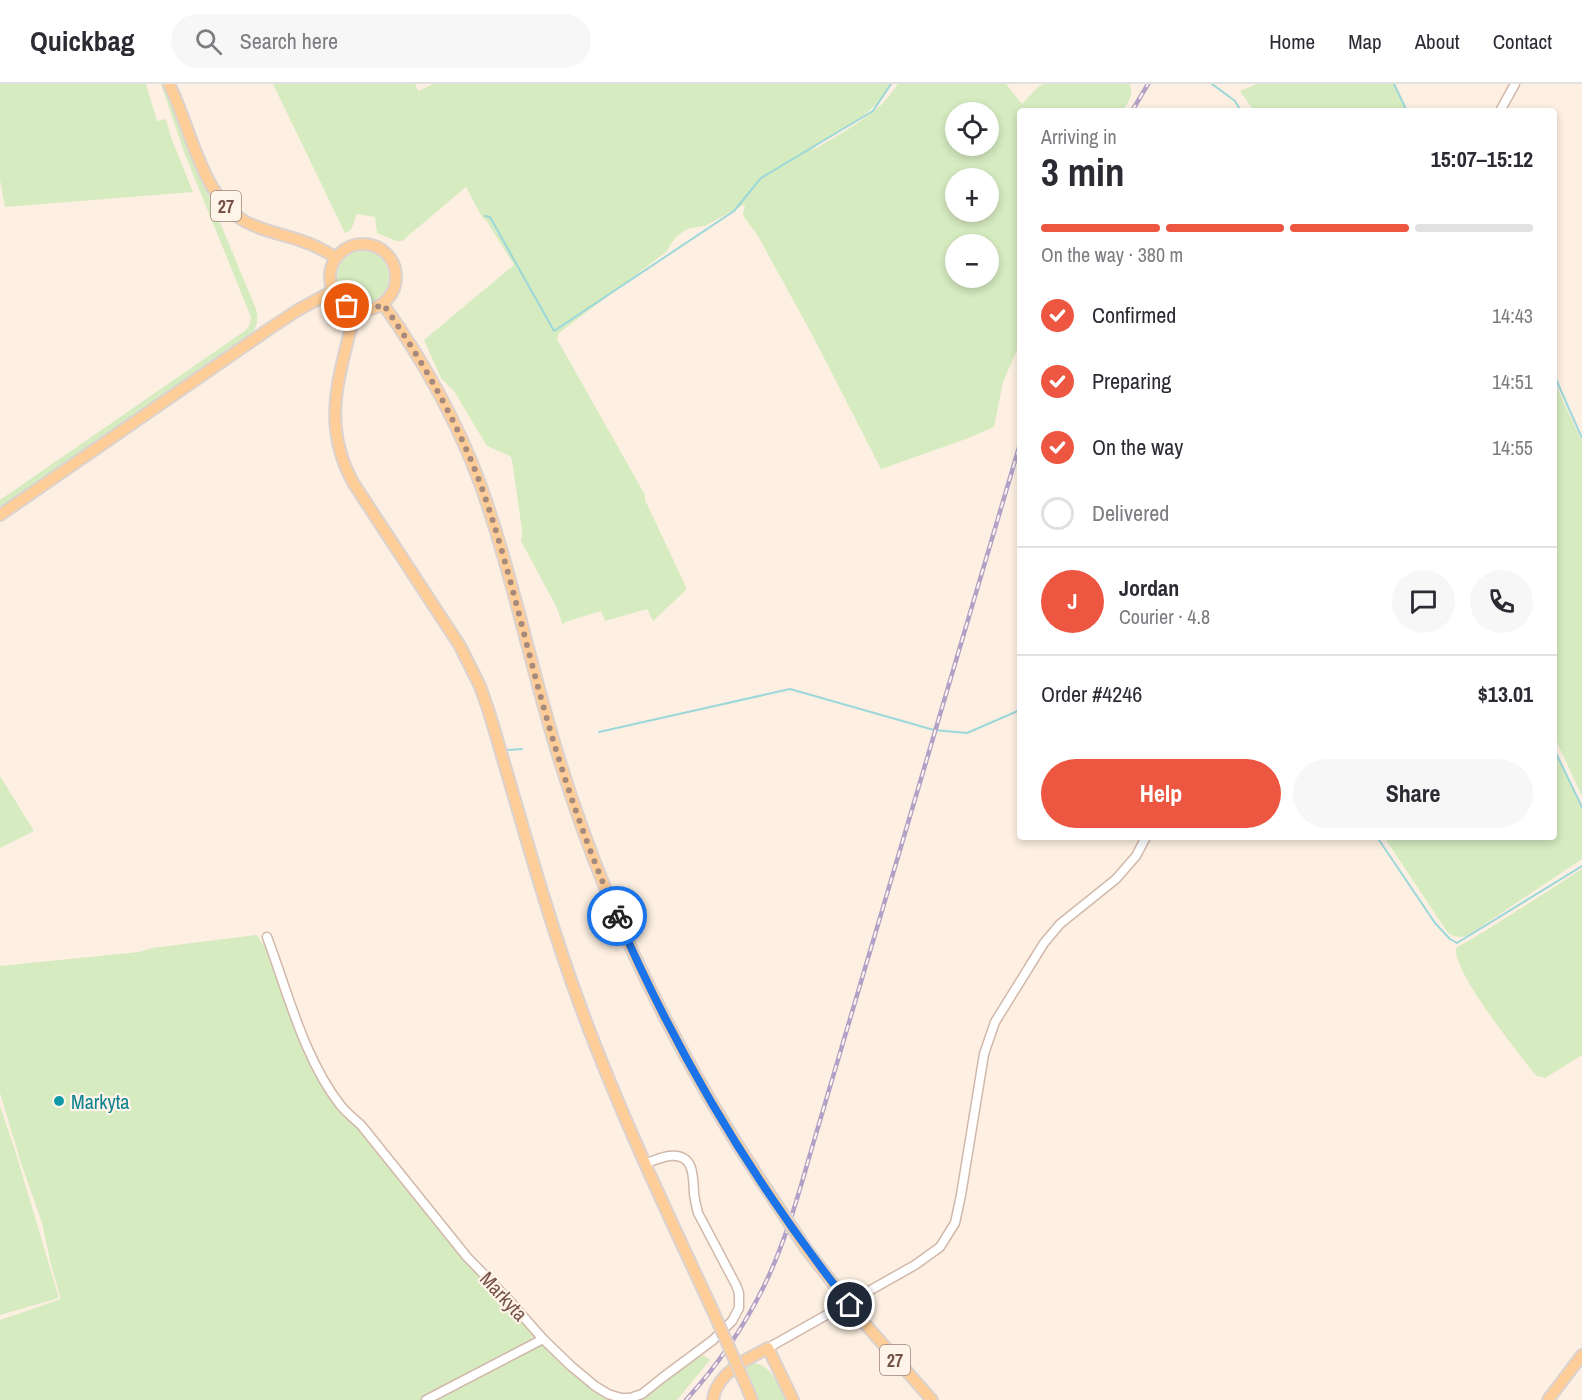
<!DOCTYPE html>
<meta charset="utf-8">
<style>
:root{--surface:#fff;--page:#f7f7f7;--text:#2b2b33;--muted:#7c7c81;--line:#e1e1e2;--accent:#ed5641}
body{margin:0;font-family:"Archivo Narrow",sans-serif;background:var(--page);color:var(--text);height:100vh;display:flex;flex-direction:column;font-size:22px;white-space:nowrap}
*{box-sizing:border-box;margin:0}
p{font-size:20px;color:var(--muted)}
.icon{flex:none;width:33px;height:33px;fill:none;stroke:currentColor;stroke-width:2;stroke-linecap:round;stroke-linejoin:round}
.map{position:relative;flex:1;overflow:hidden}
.side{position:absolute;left:1017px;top:24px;width:540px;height:732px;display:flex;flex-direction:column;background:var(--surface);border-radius:6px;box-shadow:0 3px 9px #0003}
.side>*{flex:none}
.controls{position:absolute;left:945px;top:18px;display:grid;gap:12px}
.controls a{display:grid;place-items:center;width:54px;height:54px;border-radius:50%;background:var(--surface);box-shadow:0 3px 9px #0003;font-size:30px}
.pin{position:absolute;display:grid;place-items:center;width:51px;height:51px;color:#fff;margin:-26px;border:3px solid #fff;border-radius:50%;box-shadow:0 2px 6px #0007}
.courier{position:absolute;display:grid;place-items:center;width:60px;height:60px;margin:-30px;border:4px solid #1a73e8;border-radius:50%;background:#fff;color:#222;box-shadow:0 2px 8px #0007}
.overview em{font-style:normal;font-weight:800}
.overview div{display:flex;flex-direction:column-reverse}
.overview{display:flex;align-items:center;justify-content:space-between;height:102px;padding:0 24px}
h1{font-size:39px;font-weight:800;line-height:45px}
.bar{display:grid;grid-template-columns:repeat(4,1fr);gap:9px 6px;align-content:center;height:72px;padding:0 24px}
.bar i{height:8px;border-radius:4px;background:var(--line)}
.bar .current{background:var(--accent)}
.bar p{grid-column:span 4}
.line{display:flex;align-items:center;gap:15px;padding:0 24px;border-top:2px solid var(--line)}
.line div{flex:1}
.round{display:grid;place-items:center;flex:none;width:63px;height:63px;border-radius:32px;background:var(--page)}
ol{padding:0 24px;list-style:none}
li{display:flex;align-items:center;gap:18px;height:66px}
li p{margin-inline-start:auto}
li .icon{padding:6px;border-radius:50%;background:var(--accent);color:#fff;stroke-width:4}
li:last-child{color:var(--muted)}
li i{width:33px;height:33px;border:3px solid var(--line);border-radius:50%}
.cta{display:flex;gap:12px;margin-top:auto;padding:12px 24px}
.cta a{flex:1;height:69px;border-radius:36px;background:var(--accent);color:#fff;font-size:24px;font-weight:800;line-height:69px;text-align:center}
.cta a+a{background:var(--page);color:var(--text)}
header{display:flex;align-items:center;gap:36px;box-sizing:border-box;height:84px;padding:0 30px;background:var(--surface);border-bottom:2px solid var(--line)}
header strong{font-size:28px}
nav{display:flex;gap:33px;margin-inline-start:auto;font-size:21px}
.search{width:420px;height:54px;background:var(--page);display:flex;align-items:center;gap:15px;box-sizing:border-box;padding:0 21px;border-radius:33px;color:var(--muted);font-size:22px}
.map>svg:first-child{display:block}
.green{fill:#d6ebc0;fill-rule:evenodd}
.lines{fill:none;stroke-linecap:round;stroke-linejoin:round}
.stream{stroke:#9cd7da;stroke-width:2}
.minor-casing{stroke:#d1b8ab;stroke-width:11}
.major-casing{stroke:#dbd2cf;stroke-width:14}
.minor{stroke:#fff;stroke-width:8}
.major{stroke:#ffce98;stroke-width:10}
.rail-casing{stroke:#b1a1c7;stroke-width:4.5}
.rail{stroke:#fff4ea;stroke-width:2;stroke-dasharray:7;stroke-linecap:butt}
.major-bridge-casing{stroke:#dbd2cf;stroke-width:14;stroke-linecap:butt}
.major-bridge{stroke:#ffce98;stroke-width:10}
.done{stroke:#a58a7d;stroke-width:6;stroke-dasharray:0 10.8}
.route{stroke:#1a73e8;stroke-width:8}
.culture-dot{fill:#0f9aa8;stroke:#fff4ea;stroke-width:2}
.labels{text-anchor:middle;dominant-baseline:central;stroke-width:4.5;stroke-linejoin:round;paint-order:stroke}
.shield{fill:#fff4ea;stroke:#9f8378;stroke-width:1.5}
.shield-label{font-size:18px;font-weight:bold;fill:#765347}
.culture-label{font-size:20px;fill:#0d838f;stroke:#fff4ea;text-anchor:start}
.street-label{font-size:20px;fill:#765347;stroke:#fff4ea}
</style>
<header>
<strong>Quickbag</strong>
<div class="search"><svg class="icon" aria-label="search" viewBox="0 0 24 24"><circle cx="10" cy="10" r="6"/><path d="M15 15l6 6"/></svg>Search here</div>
<nav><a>Home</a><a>Map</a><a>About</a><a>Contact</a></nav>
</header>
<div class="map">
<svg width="1582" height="1316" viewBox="0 0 1582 1316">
<rect width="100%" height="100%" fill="#fdf0e2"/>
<!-- green -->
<g class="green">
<path d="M0,0h146l11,37 9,-2 6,21 21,52 -188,15 -5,-27z"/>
<path d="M161,0h5l41,107 49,118c3,12 1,18 -7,28l-249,172v-9l246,-170 4,-6 1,-7 -67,-165z"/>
<path d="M273,0h142l3,7 15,-7h457c-14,34 -55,44 -79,67 22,-12 54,-31 72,-48 6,-6 10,-13 15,-19h108l16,20 16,-17 6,-3h85c6,9 -1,18 -6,27h-103v232l-17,39 -9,45 -28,12 -85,30 -65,-127 -58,-106 -14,-19 -1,-3 2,-10 -40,22 -15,2 -6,3 -9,7 -9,14 -107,81 -2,6 88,156v5l41,87v3l-33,31 -6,-12 -42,12 -4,-10 -36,11 -2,3 -7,-19 -35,-65 1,-11 -10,-70 -2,-4 -23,-10 -33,-55 -13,-13 -17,-38 90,-75 -28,-45 -4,-3 -16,-30 -64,54h-6l-19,-8 -2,-16 -18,-3c-4,8 -3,16 -12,19zM956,28h32v34h-32zM956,94h32v34h-32zM956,160h32v34h-32z"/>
<path d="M1257,0h138l12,27h-153l-14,-20z"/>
<circle cx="363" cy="193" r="26"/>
<path d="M1554,297l28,61v354l-28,-60z"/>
<path d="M1554,665l28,58v52l-115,77c-8,2 -12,1 -19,-3l-64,-96h170z"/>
<path d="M0,692l34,55 -34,17z"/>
<path d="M1582,785v186l-37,23 -8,-2 -4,-4c-17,-22 -80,-100 -77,-124l34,-20z"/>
<path d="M257,851l22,35 41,105 147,182 76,82 71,61h-614v-80l61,-21 -10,-34 -9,-42 -21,-60 -21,-70v-127l139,-14 13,-4z"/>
<path d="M0,1022l15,44 44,148 -59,17z"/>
<path d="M703,1271l7,5 -33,40h-44l43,-30z"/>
<path d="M753,1279c19,2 26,23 34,37h-28l-13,-33z"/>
</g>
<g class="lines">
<!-- stream -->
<g class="stream">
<path d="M1212,0l23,17 6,10"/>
<path d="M1394,0l13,27"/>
<path d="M485,132l5,1 64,114 180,-120 27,-33 112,-67 18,-27"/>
<path d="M1554,291l28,63"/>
<path d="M599,648l191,-43 144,41 33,3 53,-23"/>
<path d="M1554,665l28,58"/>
<path d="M507,666l15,-1"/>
<path d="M1377,753l58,86 15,16 7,4 125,-77"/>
</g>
<defs>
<g id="minor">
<path d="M1500,27l15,-27"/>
<path d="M267,853c21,56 37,122 74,169 6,7 13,13 20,19l106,132 39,40 37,42 28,27 24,20 13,8 13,4h9l12,-4 20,-16 51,-38 19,-19 7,-13v-15l-3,-8 -38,-72c-2,-7 -3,-13 -4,-19 -1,-17 1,-41 -25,-38 -8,1 -15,5 -23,7"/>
<path d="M768,1264l147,-83 25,-18 15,-24 6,-28 23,-141 11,-32 49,-79 16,-19 56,-45 20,-23 10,-19"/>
<path d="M426,1316l117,-61"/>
</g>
<g id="major">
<path d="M169,0c22,43 32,113 77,138 17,9 35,12 53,18 13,4 25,10 37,18"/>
<circle cx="363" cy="193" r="33"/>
<path d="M383,220c40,56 74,117 98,182 32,91 51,187 80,279 46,147 114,287 200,416"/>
<path d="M355,226c-14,64 -36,112 -1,174l106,162 20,40 9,26c30,99 56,199 92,296 38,103 85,202 131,301"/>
<path d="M0,431l272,-188 26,-17 35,-19"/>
<path d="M860,1234l72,82"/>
<path d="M748,1306l4,10"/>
<path d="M713,1316c3,-26 33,-41 55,-52l25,52"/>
<path d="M1548,1316l34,-45"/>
</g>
</defs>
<!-- minor casing -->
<use href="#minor" class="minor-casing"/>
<!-- major casing -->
<use href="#major" class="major-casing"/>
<!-- minor -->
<use href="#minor" class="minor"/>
<!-- major -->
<use href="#major" class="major"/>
<defs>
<g id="rail">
<path d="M1132,27l16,-27"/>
<path d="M686,1316c31,-34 58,-73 78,-114 21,-43 34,-90 47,-135l209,-707"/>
</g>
</defs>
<!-- rail casing -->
<use href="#rail" class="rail-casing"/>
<!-- rail -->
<use href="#rail" class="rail"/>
<defs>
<g id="major-bridge">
<path d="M761,1097l46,69 53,68"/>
<path d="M712,1225l36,81"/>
</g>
</defs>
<!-- major-bridge casing -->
<use href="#major-bridge" class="major-bridge-casing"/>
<!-- major-bridge -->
<use href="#major-bridge" class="major-bridge"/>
</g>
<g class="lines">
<!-- done -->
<path class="done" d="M347,222c13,6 24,5 36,-2 39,56 73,115 97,179 28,77 44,157 67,236 19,67 42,133 70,197"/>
<!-- route -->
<path class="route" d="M617,832c60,139 139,270 233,389"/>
</g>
<!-- markers -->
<circle class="culture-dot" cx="59" cy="1017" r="6"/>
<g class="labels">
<!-- shield labels -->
<g class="shield">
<rect x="211" y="107" width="30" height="30" rx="4.5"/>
<rect x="880" y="1261" width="30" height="30" rx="4.5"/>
</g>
<g class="shield-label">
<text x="226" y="122">27</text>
<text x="895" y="1276">27</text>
</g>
<!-- culture labels -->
<g class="culture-label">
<text x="71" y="1017">Markyta</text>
</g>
<!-- street labels -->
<g class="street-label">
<text transform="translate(504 1212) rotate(47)">Markyta</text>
</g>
</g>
</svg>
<div class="controls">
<a><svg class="icon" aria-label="locate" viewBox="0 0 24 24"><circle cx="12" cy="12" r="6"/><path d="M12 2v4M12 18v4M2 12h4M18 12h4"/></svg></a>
<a>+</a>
<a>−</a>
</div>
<div class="pin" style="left:347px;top:222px;background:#ea580c"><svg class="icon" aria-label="bag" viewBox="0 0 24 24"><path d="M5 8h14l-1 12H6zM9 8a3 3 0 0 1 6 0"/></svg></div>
<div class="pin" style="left:850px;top:1221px;background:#1f2937"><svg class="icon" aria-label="home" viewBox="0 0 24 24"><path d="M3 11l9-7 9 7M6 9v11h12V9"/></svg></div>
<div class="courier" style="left:617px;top:832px"><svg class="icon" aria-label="bike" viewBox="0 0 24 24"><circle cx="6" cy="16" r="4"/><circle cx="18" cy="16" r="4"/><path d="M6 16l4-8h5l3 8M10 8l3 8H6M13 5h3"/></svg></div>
<section class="side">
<div class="overview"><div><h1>3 min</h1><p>Arriving in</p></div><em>15:07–15:12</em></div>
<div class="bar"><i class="current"></i><i class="current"></i><i class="current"></i><i></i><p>On the way · 380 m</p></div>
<ol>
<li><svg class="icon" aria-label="check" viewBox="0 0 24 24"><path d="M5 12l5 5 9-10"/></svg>Confirmed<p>14:43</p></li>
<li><svg class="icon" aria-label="check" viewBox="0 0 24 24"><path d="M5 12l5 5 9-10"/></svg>Preparing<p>14:51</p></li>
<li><svg class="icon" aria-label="check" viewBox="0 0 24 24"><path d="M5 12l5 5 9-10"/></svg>On the way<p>14:55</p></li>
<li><i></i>Delivered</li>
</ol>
<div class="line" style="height:108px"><b class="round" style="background:var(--accent);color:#fff">J</b><div><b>Jordan</b><p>Courier · 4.8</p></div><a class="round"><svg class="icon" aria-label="chat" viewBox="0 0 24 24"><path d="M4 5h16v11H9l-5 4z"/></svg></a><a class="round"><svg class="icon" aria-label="phone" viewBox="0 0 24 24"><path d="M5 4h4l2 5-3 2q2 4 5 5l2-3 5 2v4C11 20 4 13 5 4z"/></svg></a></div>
<div class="line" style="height:78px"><div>Order #4246</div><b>$13.01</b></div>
<div class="cta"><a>Help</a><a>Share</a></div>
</section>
</div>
